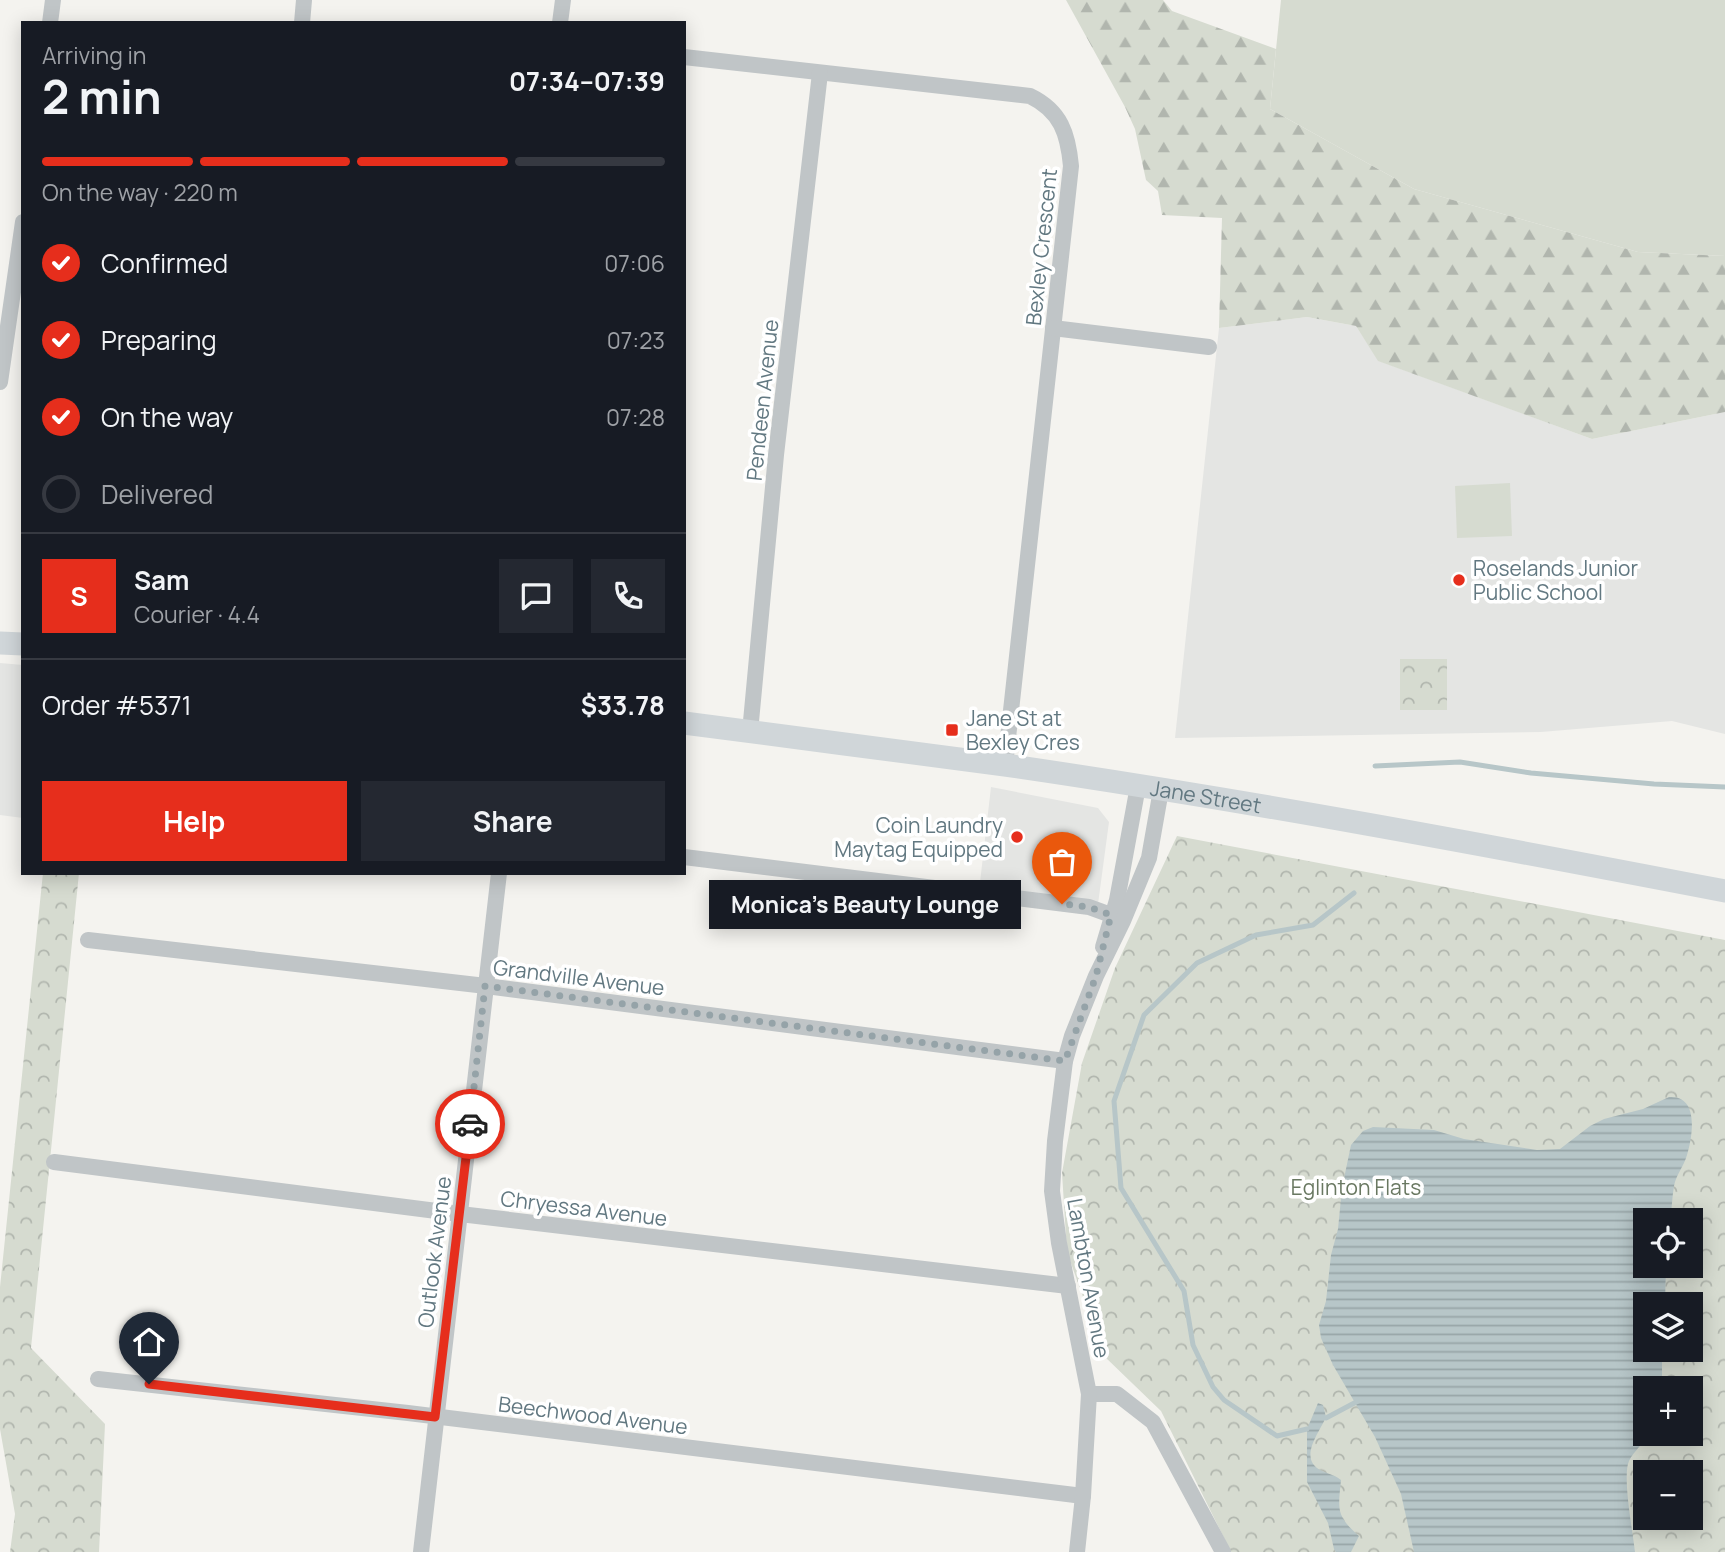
<!DOCTYPE html>
<meta charset="utf-8">
<style>
:root{--surface:#171b24;--page:#242831;--text:#f1f3f6;--muted:#9ea1a6;--line:#363941;--accent:#e62e1c}
body{margin:0;font-family:Manrope,sans-serif;background:var(--page);color:var(--text);height:100vh;display:flex;flex-direction:column;font-size:26px;white-space:nowrap}
*{box-sizing:border-box;margin:0}
p{font-size:23px;color:var(--muted)}
.icon{flex:none;width:38px;height:38px;fill:none;stroke:currentColor;stroke-width:2;stroke-linecap:round;stroke-linejoin:round}
.map{position:relative;flex:1;overflow:hidden}
.details{position:absolute;left:21px;top:21px;width:665px;height:854px;display:flex;flex-direction:column;background:var(--surface);border-radius:0px;box-shadow:0 4px 18px #0003}
.details>*{flex:none}
.fabs{position:absolute;left:1633px;top:1208px;display:grid;gap:14px}
.fabs a{display:grid;place-items:center;width:70px;height:70px;border-radius:0px;background:var(--surface);box-shadow:0 4px 18px #0003;font-size:35px}
.pin{position:absolute;display:grid;place-items:center;width:60px;height:60px;color:#fff;margin:-72px -30px;border-radius:50% 50% 50% 0;rotate:-45deg;box-shadow:0 0 7px #0007}
.pin .icon{rotate:45deg}
.courier{position:absolute;display:grid;place-items:center;width:70px;height:70px;margin:-35px;border:5px solid #e62e1c;border-radius:50%;background:#fff;color:#222;box-shadow:0 2px 9px #0007}
.bubble{position:absolute;height:49px;border-radius:0px;background:var(--surface);box-shadow:0 4px 18px #0003;font-size:23px;font-weight:700;line-height:49px;text-align:center}
.summary em{font-style:normal;font-weight:700}
.summary div{display:flex;flex-direction:column-reverse}
.summary{display:flex;align-items:center;justify-content:space-between;height:119px;padding:0 21px}
h1{font-size:46px;font-weight:700;line-height:52px}
.bar{display:grid;grid-template-columns:repeat(4,1fr);gap:10px 7px;align-content:center;height:84px;padding:0 21px}
.bar i{height:9px;border-radius:5px;background:var(--line)}
.bar .active{background:var(--accent)}
.bar p{grid-column:span 4}
.line{display:flex;align-items:center;gap:18px;padding:0 21px;border-top:2px solid var(--line)}
.line div{flex:1}
.round{display:grid;place-items:center;flex:none;width:74px;height:74px;border-radius:0px;background:var(--page)}
ol{padding:0 21px;list-style:none}
li{display:flex;align-items:center;gap:21px;height:77px}
li p{margin-inline-start:auto}
li .icon{padding:7px;border-radius:50%;background:var(--accent);color:#fff;stroke-width:4}
li:last-child{color:var(--muted)}
li i{width:38px;height:38px;border:4px solid var(--line);border-radius:50%}
.cta{display:flex;gap:14px;margin-top:auto;padding:14px 21px}
.cta a{flex:1;height:80px;border-radius:0px;background:var(--accent);color:#fff;font-size:28px;font-weight:700;line-height:80px;text-align:center}
.cta a+a{background:var(--page);color:var(--text)}
.map>svg:first-child{display:block}
.built{fill:#e4e5e3}
.green{fill:#d6dbd0}
.forest{fill:url(#forest-firs)}
.park{fill:url(#park-crowns);fill-rule:evenodd}
.water{fill:url(#water-rules)}
.lines{fill:none;stroke-linecap:round;stroke-linejoin:round}
.stream{stroke:#b7c6c8;stroke-width:5}
.street{stroke:#c0c5c7;stroke-width:16}
.secondary{stroke:#d0d6d9;stroke-width:23}
.done{stroke:#95a3a8;stroke-width:7;stroke-dasharray:0 12.6}
.route{stroke:#e62e1c;stroke-width:9}
.poi-dot{fill:#e62e1c;stroke:#fff;stroke-width:2.5}
.labels{text-anchor:middle;dominant-baseline:central;stroke-width:7;stroke-linejoin:round;paint-order:stroke}
.street-label{font-size:21px;fill:#627881;stroke:#fff}
.poi-label{font-size:21px;fill:#627881;stroke:#fff;text-anchor:start}
.park-label{font-size:21px;fill:#697861;stroke:#fff}
</style>
<div class="map">
<svg width="1725" height="1552" viewBox="0 0 1725 1552">
<defs>
<pattern id="forest-firs" width="22" height="20" patternUnits="userSpaceOnUse" patternTransform="scale(1.75)"><rect width="22" height="20" fill="#d6dbd0"/><path d="M5 1l3.5 6h-7zM16 11l3.5 6h-7z" fill="#b1b6ae"/></pattern>
<pattern id="park-crowns" width="20" height="18" patternUnits="userSpaceOnUse" patternTransform="scale(1.75)"><rect width="20" height="18" fill="#d6dbd0"/><path d="M2 6a3 3 0 1 1 6 0M12 15a3 3 0 1 1 6 0" fill="none" stroke="#b1b6ae"/></pattern>
<pattern id="water-rules" width="6" height="5" patternUnits="userSpaceOnUse" patternTransform="scale(1.75)"><rect width="6" height="5" fill="#b7c6c8"/><path d="M0 2.5h6" fill="none" stroke="#98a6a8"/></pattern>
</defs>
<rect width="100%" height="100%" fill="#f4f3ef"/>
<!-- built -->
<g class="built">
<path d="M1307,317l49,9 23,35 213,78 133,-27v322l-53,-13 -131,11 -366,6 44,-410z"/>
<path d="M0,663l23,2v153l-23,-3z"/>
<path d="M991,787l107,21 11,14 -11,82 -119,-13z"/>
</g>
<!-- green -->
<g class="green">
<path d="M1281,0h444v256l-87,-4 -224,-63 -144,-80z"/>
<path d="M1510,483l2,53 -55,2 -2,-52z"/>
</g>
<!-- forest -->
<path class="forest" d="M1066,0h97l9,11 104,38 -6,60 144,80 224,63 87,4v156l-133,27 -214,-78 -22,-35 -49,-9 -88,11 3,-110 -60,-3 -4,-24 -12,-11 -11,-51 -10,-22z"/>
<!-- park -->
<g class="park">
<rect x="1400" y="659" width="47" height="51"/>
<path d="M1177,836l548,104v612h-494l-70,-141 -57,-55 -37,-104 -5,-79 20,-110 33,-95zM1645,1220h45v45h-45zM1645,1304h45v45h-45zM1645,1388h45v45h-45zM1645,1472h45v45h-45z"/>
<path d="M43,873h36l-48,475 74,76 -6,128h-89l5,-38 -15,-85v-142z"/>
</g>
<!-- water -->
<g class="water">
<path d="M1669,1097c30,-2 24,38 18,58 -3,11 -11,20 -13,31 -2,11 -2,23 -4,34h-25v45h21l-1,39h-20v45h17v39h-17v45h4c-5,10 -15,18 -20,28 -7,15 4,72 6,91h-221l-13,-58 -26,-57 -42,-72 -12,-27 -2,-13 7,-24 5,-46 7,-26 4,-41 9,-43 12,-14 10,-4 61,3 30,9 73,11 23,-1 30,-23 14,-7 39,-10z"/>
<path d="M1318,1403l5,2 3,12c-5,13 -26,38 -9,51 7,5 17,6 24,12 -3,30 -5,36 18,56l-8,16h-15l-2,-3 -6,-26 -21,-41v-53z"/>
</g>
<g class="lines">
<!-- stream -->
<g class="stream">
<path d="M1375,766l85,-4 71,11 123,11 71,3"/>
<path d="M1326,1418l34,-18"/>
<path d="M1307,1429l-30,7 -53,-36 -11,-13 -20,-42 -9,-54 -63,-103 -7,-87 30,-86 53,-52 59,-28 57,-10 41,-32"/>
</g>
<!-- street -->
<g class="street">
<path d="M50,23l3,-23"/>
<path d="M302,23l2,-23"/>
<path d="M560,23l3,-23"/>
<path d="M684,57l346,39c31,15 38,38 41,70l-66,599"/>
<path d="M1053,328l156,19"/>
<path d="M0,382l23,-160"/>
<path d="M750,732l26,-277 44,-382"/>
<path d="M684,857l405,50 22,8"/>
<path d="M88,940l398,46 579,75"/>
<path d="M1103,947l14,-47 21,-114"/>
<path d="M54,1162l406,52 608,72"/>
<path d="M98,1379l310,34 675,83"/>
<path d="M1089,1394h28l36,28 70,130"/>
<path d="M421,1552l78,-679"/>
<path d="M1077,1552l6,-56 6,-102 -30,-151 -7,-52 3,-50 10,-80 7,-25 24,-60 27,-55 26,-63 12,-68"/>
</g>
<!-- secondary -->
<g class="secondary">
<path d="M0,643l23,1"/>
<path id="s1" d="M684,723c107,15 214,27 321,42 241,35 481,80 720,126"/>
</g>
</g>
<g class="lines">
<!-- done -->
<path class="done" d="M470,1124l15,-138 580,75 31,-85 15,-61 -22,-8 -27,-3"/>
<!-- route -->
<path class="route" d="M149,1384l286,33 35,-293"/>
</g>
<!-- markers -->
<g class="poi-dot">
<circle cx="1459" cy="580" r="7"/>
<rect x="945" y="723" width="14" height="14" rx="3.5"/>
<circle cx="1017" cy="837" r="7"/>
</g>
<g class="labels">
<!-- street labels -->
<g class="street-label">
<text transform="translate(1041 247) rotate(-84)">Bexley Crescent</text>
<text transform="translate(762 400) rotate(-84)">Pendeen Avenue</text>
<text stroke="none"><textPath href="#s1" startOffset="527">Jane Street</textPath></text>
<text transform="translate(579 977) rotate(7)">Grandville Avenue</text>
<text transform="translate(584 1208) rotate(7)">Chryessa Avenue</text>
<text transform="translate(434 1252) rotate(-83)">Outlook Avenue</text>
<text transform="translate(1089 1278) rotate(80)">Lambton Avenue</text>
<text transform="translate(593 1415) rotate(7)">Beechwood Avenue</text>
</g>
<!-- poi labels -->
<g class="poi-label">
<text x="1473" y="568">Roselands Junior<tspan x="1473" dy="24">Public School</tspan></text>
<text x="966" y="718">Jane St at<tspan x="966" dy="24">Bexley Cres</tspan></text>
<text x="1003" y="825" text-anchor="end">Coin Laundry<tspan x="1003" dy="24">Maytag Equipped</tspan></text>
</g>
<!-- park labels -->
<g class="park-label">
<text x="1356" y="1187">Eglinton Flats</text>
</g>
</g>
</svg>
<div class="fabs">
<a><svg class="icon" aria-label="locate" viewBox="0 0 24 24"><circle cx="12" cy="12" r="6"/><path d="M12 2v4M12 18v4M2 12h4M18 12h4"/></svg></a>
<a><svg class="icon" aria-label="layers" viewBox="0 0 24 24"><path d="M12 4l9 5-9 5-9-5zM3 14l9 5 9-5"/></svg></a>
<a>+</a>
<a>−</a>
</div>
<div class="pin" style="left:1062px;top:904px;background:#ea580c"><svg class="icon" aria-label="bag" viewBox="0 0 24 24"><path d="M5 8h14l-1 12H6zM9 8a3 3 0 0 1 6 0"/></svg></div>
<div class="pin" style="left:149px;top:1384px;background:#1f2937"><svg class="icon" aria-label="home" viewBox="0 0 24 24"><path d="M3 11l9-7 9 7M6 9v11h12V9"/></svg></div>
<div class="courier" style="left:470px;top:1124px"><svg class="icon" aria-label="car" viewBox="0 0 24 24"><path d="M5 17H2v-5l4-1 3-4h7l3 4 3 1v5h-3M9 17h6M6 11h13"/><circle cx="7" cy="17" r="2"/><circle cx="17" cy="17" r="2"/></svg></div>
<div class="bubble" style="left:709px;top:880px;width:312px">Monica's Beauty Lounge</div>
<section class="details">
<div class="summary"><div><h1>2 min</h1><p>Arriving in</p></div><em>07:34–07:39</em></div>
<div class="bar"><i class="active"></i><i class="active"></i><i class="active"></i><i></i><p>On the way · 220 m</p></div>
<ol>
<li><svg class="icon" aria-label="check" viewBox="0 0 24 24"><path d="M5 12l5 5 9-10"/></svg>Confirmed<p>07:06</p></li>
<li><svg class="icon" aria-label="check" viewBox="0 0 24 24"><path d="M5 12l5 5 9-10"/></svg>Preparing<p>07:23</p></li>
<li><svg class="icon" aria-label="check" viewBox="0 0 24 24"><path d="M5 12l5 5 9-10"/></svg>On the way<p>07:28</p></li>
<li><i></i>Delivered</li>
</ol>
<div class="line" style="height:126px"><b class="round" style="background:var(--accent);color:#fff">S</b><div><b>Sam</b><p>Courier · 4.4</p></div><a class="round"><svg class="icon" aria-label="chat" viewBox="0 0 24 24"><path d="M4 5h16v11H9l-5 4z"/></svg></a><a class="round"><svg class="icon" aria-label="phone" viewBox="0 0 24 24"><path d="M5 4h4l2 5-3 2q2 4 5 5l2-3 5 2v4C11 20 4 13 5 4z"/></svg></a></div>
<div class="line" style="height:91px"><div>Order #5371</div><b>$33.78</b></div>
<div class="cta"><a>Help</a><a>Share</a></div>
</section>
</div>
